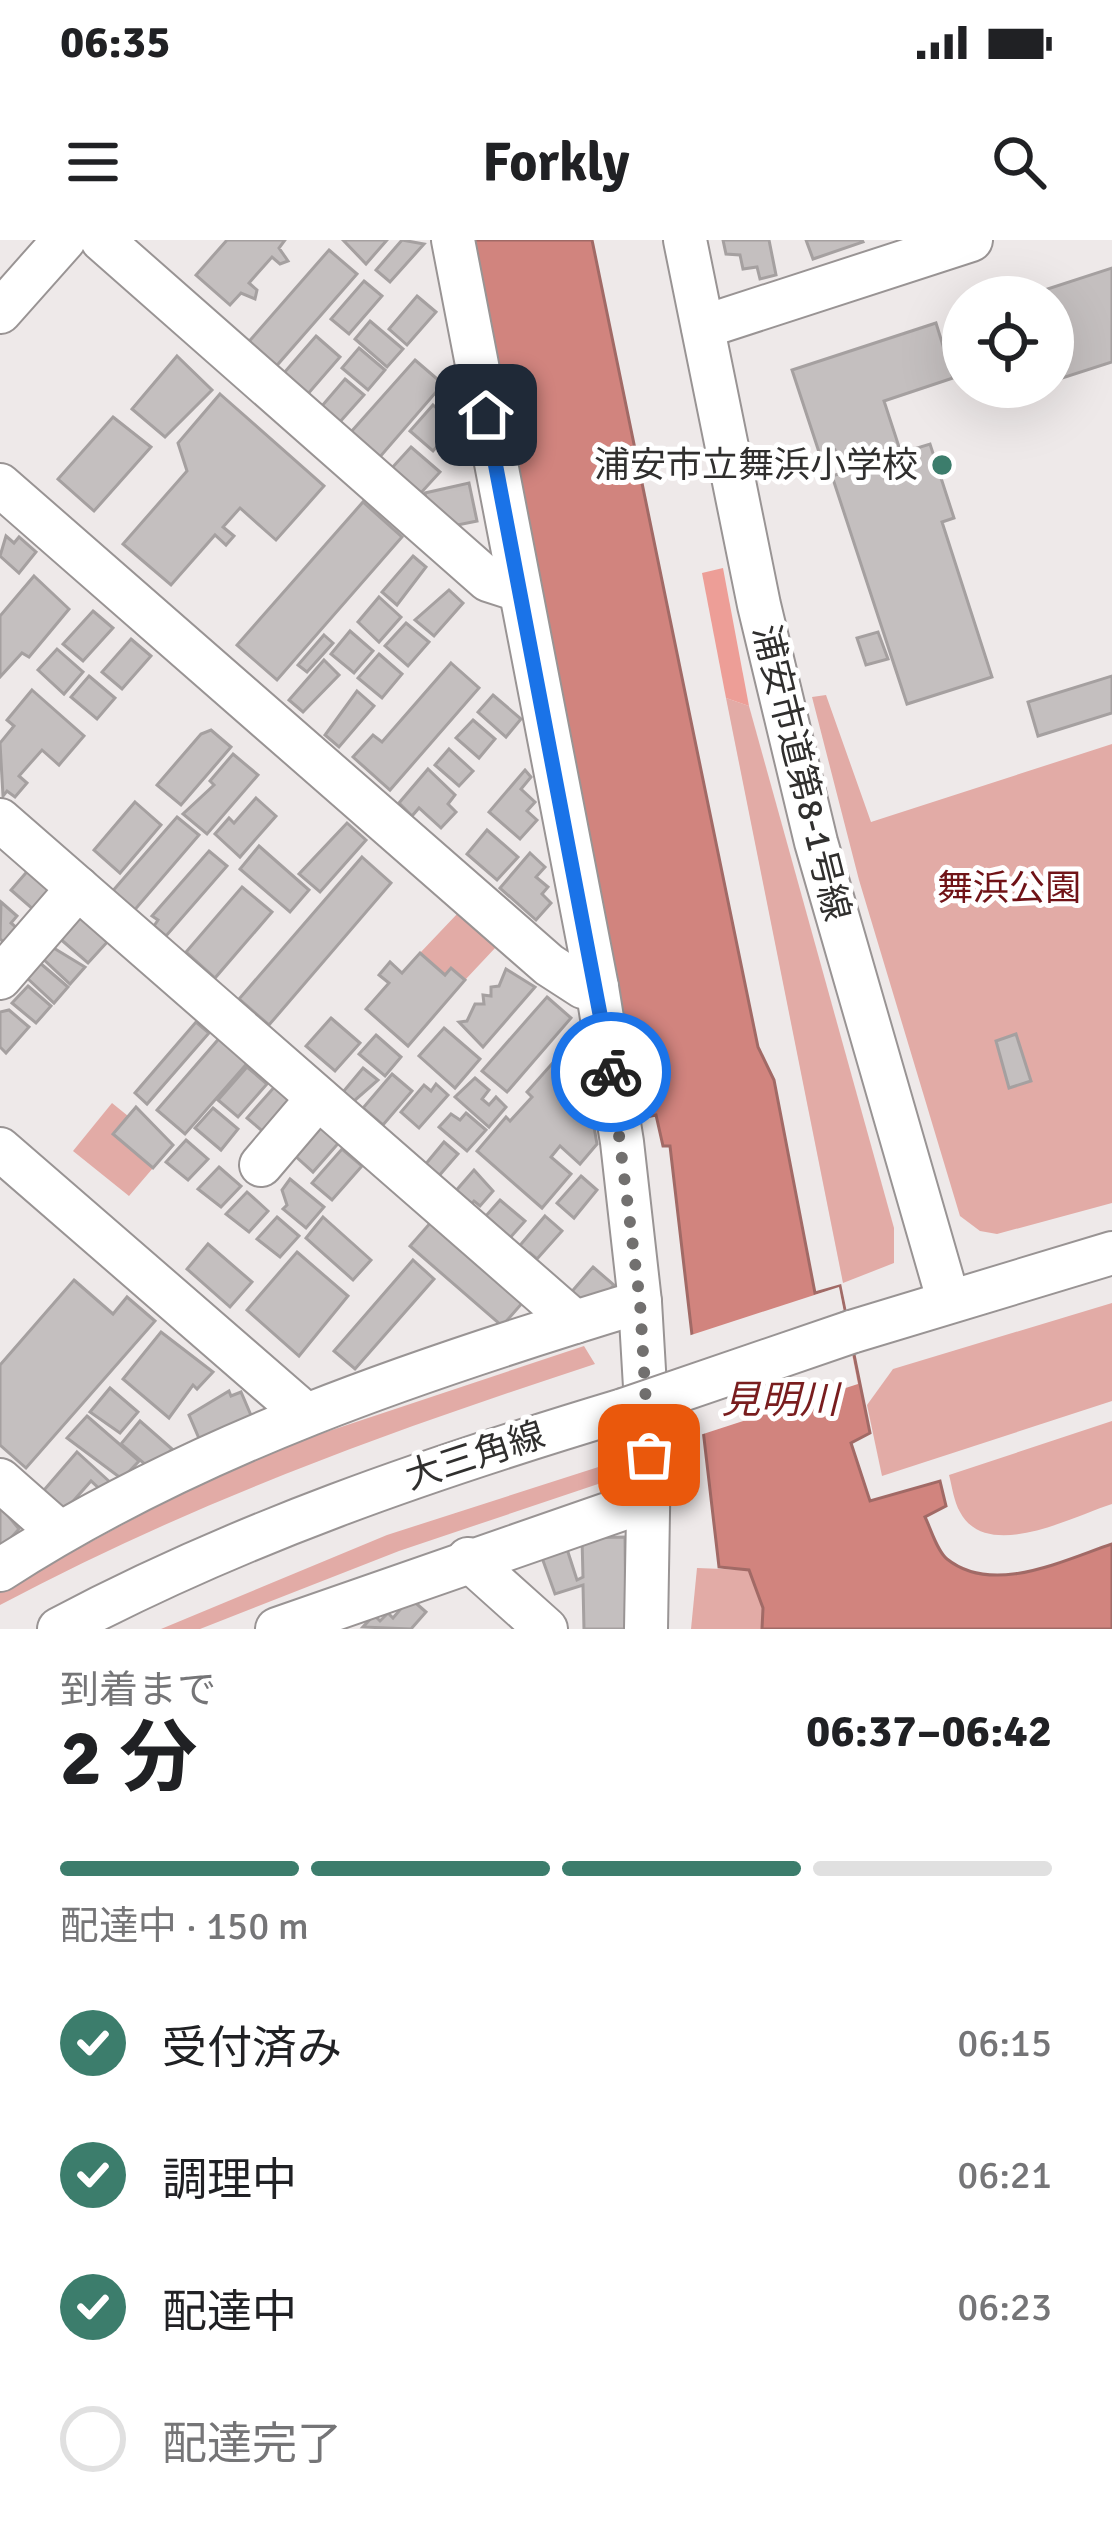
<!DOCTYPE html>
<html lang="ja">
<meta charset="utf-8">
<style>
:root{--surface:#fff;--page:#f6f6f6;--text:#202124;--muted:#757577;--line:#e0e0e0;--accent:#3c7d6c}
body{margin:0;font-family:Signika,"Noto Sans JP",sans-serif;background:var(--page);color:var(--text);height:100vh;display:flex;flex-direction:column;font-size:45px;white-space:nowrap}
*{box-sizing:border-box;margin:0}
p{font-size:39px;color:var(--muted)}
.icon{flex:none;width:66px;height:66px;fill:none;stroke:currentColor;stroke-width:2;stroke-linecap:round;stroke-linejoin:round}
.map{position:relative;height:1389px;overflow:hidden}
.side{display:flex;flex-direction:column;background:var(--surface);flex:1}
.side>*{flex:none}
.tools{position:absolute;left:942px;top:36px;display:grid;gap:24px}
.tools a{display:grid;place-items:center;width:132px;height:132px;border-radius:50%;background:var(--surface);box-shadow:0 12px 48px #0002;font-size:60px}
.pin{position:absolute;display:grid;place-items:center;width:102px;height:102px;color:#fff;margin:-51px;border-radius:24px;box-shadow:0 6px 18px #0006}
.courier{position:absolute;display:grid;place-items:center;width:120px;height:120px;margin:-60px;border:9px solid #1a73e8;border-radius:50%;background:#fff;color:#222;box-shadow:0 3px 15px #0007}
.headline em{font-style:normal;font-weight:700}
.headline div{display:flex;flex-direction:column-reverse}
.headline{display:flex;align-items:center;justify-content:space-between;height:204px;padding:0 60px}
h1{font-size:78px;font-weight:700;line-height:90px}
.bar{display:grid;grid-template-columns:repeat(4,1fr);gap:18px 12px;align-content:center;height:144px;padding:0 60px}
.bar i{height:15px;border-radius:9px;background:var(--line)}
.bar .selected{background:var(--accent)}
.bar p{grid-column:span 4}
ol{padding:0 60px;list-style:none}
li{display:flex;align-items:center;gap:36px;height:132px}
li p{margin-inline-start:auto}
li .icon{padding:12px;border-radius:50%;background:var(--accent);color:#fff;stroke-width:4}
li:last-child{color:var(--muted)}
li i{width:66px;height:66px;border:6px solid var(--line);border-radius:50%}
.status{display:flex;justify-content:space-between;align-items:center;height:84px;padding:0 60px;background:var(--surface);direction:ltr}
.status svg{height:33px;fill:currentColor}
header{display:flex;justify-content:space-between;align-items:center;height:156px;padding:0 60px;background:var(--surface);font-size:54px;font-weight:700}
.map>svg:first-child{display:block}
.green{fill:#e2aba6}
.forest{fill:#ed9e97}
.water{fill:#d1847e;stroke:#a16a66;stroke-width:3}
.pier{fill:#eee9e9}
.building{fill:#c4bfbf;stroke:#a5a0a0;stroke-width:3}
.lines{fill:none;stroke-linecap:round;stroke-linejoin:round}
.minor-casing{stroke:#999494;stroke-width:46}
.minor{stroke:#fff;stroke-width:42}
.minor-bridge-casing{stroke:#999494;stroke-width:46;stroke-linecap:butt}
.minor-bridge{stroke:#fff;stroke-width:42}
.done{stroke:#72706f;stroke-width:12;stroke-dasharray:0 21.6}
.route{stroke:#1a73e8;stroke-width:15}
.poi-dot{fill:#3c7d6c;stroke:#fff;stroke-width:4.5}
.labels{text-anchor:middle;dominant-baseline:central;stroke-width:10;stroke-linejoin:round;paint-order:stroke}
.poi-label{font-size:36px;fill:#302f2e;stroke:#fff;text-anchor:end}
.street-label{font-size:36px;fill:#302f2e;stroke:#fff}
.park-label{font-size:36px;fill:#701317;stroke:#fff}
.water-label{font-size:39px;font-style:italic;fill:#791d1e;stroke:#fff}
</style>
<div class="status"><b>06:35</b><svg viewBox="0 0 49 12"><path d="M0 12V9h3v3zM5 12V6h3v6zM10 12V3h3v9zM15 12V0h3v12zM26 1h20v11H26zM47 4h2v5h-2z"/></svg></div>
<header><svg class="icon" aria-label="menu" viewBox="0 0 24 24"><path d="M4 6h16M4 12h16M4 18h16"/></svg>Forkly<svg class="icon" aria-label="search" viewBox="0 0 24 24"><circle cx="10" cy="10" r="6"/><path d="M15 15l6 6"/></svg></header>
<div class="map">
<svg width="1112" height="1389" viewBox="0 0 1112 1389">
<rect width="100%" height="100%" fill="#eee9e9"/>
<!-- green -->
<g class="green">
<path d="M826,455l45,127 241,-78v459l-115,31 -17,-3 -20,-15 -101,-336 -47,-183z"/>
<path d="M726,458l23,8 145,522v35l-51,20z"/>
<path d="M458,673l38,34 -31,33 -13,-11 -7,6 -25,-22z"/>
<path d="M112,863l16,13 -14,19 39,33 -24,28 -56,-45z"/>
<path d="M1112,1063v98l-230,75 -15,-71 26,-36z"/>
<path d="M584,1106l11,18c-208,68 -401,138 -595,241v-14l185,-100 120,-52z"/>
<path d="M1112,1181v83c-38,12 -125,59 -152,8 -6,-10 -8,-26 -11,-37z"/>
<path d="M614,1222l-1,17 -214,72 -199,78h-39l226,-94z"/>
<path d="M697,1328l52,2 14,38 -1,21h-71z"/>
</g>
<!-- forest -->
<path class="forest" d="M723,328l26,138 -23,-8 -24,-125z"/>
<!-- water -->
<path class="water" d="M468,0h124l166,807 16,33 41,213 25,-7 30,147 -19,10 19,58 70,-20 6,25 -21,11c6,12 12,34 22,42 46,37 117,1 165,-15v85h-350l1,-21 -14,-38 -30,-3 -49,-421h-7l-7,-31 -19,4z"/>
<!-- pier -->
<path class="pier" d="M839,1047l19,97 -161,52 -12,-99z"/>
<!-- building -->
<g class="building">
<path d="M227,0h58l-6,8 9,13 -8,3 -8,-7 -23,26 8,7 -2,9 -14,-6 -11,12 -34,-30z"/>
<path d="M343,0h44l-21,24z"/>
<path d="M402,0l22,4 -34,38 -14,-12z"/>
<path d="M723,0h46l7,35 -16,4 -3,-12 -14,2 -3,-14 -14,-1z"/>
<path d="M806,0h56l1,2 -50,17z"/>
<path d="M329,10l28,24 -85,97 -27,-25z"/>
<path d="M1112,28v94l-59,19v-84h-30z"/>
<path d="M364,41l18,15 -33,38 -18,-15z"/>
<path d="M417,56l19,16 -29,33 -18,-16z"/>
<path d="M370,81l33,28 -16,18 -32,-28z"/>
<path d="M936,83l17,55 -69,23 17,52 29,-9 24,74 -12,4 50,155 -85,27 -75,-228 10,-3 -7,-23 -15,5 -28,-85z"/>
<path d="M316,96l24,21 -33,38 -24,-21z"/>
<path d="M359,108l26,22 -17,20 -26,-22z"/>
<path d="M177,116l35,34 -47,47 -33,-28z"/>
<path d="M415,120l28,24 -64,74 -29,-25z"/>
<path d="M345,139l19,16 -25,28 -18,-16z"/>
<path d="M220,154l104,92 -48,54 -36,-32 -17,19 11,9 -8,9 -11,-10 -44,50 -48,-41 64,-73 -9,-28z"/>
<path d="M433,165l31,28 -15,17 -9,-7 -7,8 -23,-20z"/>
<path d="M113,177l38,30 -57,64 -36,-32z"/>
<path d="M411,207l29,25 -21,23 -29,-25z"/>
<path d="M469,243l8,38 -29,6 -20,-16 -3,-18z"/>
<path d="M363,262l39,35 -125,143 -40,-35z"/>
<path d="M6,296l8,7 5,-6 17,15 -17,21 -19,-17z"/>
<path d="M413,316l13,11 -29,38 -15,-13z"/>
<path d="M34,336l35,33 -40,48 -7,-4 -22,24v-61z"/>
<path d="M449,350l14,13 -29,33 -19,-16z"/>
<path d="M379,357l22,20 -22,25 -21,-20z"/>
<path d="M93,371l20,17 -30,33 -20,-17z"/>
<path d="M406,383l23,19 -21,24 -23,-20z"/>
<path d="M350,391l23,20 -19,22 -23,-19z"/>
<path d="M878,392l10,27 -22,6 -9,-27z"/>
<path d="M324,395l9,8 -26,29 -9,-7z"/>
<path d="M131,399l20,17 -29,33 -20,-17z"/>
<path d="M57,409l26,23 -19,22 -26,-24z"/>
<path d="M379,414l23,20 -20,24 -24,-20z"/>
<path d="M324,420l15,15 -36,37 -14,-12z"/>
<path d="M451,423l28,25 -89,102 -37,-33 20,-22 9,7z"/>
<path d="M89,436l26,22 -18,21 -26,-22z"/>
<path d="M1112,436v37l-74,23 -10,-34z"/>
<path d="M32,450l52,46 -25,29 -17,-15 -23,26 8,7 -12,14 -8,-6 -4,5 -3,-53 14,-17 -7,-6z"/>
<path d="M357,451l17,15 -35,41 -14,-12z"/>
<path d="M493,455l28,24 -15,18 -28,-25z"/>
<path d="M473,480l22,19 -16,19 -23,-20z"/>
<path d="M211,490l20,17 -50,58 -24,-20 44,-51z"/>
<path d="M449,509l24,22 -14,15 -24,-21z"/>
<path d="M233,514l25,21 -51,59 -24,-20 31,-29 -4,-4z"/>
<path d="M428,529l27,26 -7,9 8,8 -15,16 -22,-20 -7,8 -13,-13z"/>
<path d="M525,530l6,7 -10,12 14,13 -8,9 10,9 -17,19 -31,-27z"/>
<path d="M256,558l20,18 -36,41 -25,-23 14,-16 5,5z"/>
<path d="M135,562l26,23 -41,48 -26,-23z"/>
<path d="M177,577l22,18 -67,78 -22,-19z"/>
<path d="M347,583l19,17 -46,52 -21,-18z"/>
<path d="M487,590l31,27 -21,23 -30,-26z"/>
<path d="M259,606l50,44 -19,22 -50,-43z"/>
<path d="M209,611l18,15 -61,70 -12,-10 4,-6 -6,-4z"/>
<path d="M530,613l15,14 -9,10 12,10 -6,7 9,9 -15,17 -36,-32z"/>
<path d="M362,617l29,26 -122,142 -30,-26z"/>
<path d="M31,627l21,17 -5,5 5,4 -17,18 -24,-21z"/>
<path d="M242,647l30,25 -57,66 -29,-26z"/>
<path d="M1,662l16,14 -6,7 14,12 -12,15 -13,-11z"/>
<path d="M79,673l31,26 -22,24 -30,-26z"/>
<path d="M52,707l33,20 -15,17 -28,-26z"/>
<path d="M420,713l25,22 6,-7 14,12 -57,66 -42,-37 23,-26 -10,-8 11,-13 12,11z"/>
<path d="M40,723l28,24 -14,16 -27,-25z"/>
<path d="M506,729l29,18 -52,60 -24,-25 8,-1 8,-17h9l-1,-9 8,1v-9l8,-1z"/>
<path d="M28,746l23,20 -15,17 -24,-20z"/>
<path d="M547,757l24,21 -64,74 -25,-21z"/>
<path d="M9,770l20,17 -23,26 -6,-6v-35z"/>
<path d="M331,778l29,25 -25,28 -29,-25z"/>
<path d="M196,782l13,11 -62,71 -12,-11z"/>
<path d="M444,788l36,31 -25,29 -36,-32z"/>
<path d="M223,794l28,25 -66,75 -28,-24z"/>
<path d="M1016,794l15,47 -22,7 -13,-47z"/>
<path d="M376,795l25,22 -16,19 -26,-22z"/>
<path d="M573,800l7,6 17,98 -17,20 -20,-18 -9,11 20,17 -29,34 -65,-57 29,-34 4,4 22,-24 -5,-5z"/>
<path d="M247,827l20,17 -29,33 -20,-17z"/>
<path d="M363,828l15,12 -24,21 -11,-9z"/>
<path d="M392,834l20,17 -29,34 -20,-17z"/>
<path d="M475,838l14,12 -7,9 7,6 7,-8 10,10 -17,20 -34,-30z"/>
<path d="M277,844l20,17 -30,34 -20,-17z"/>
<path d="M436,844l12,11 -29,33 -18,-16 23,-27 7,6z"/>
<path d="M136,867l37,38 -20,23 -40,-34z"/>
<path d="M213,868l25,21 -17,21 -26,-22z"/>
<path d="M466,873l20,17 -19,21 -28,-24 12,-13 9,6z"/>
<path d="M323,881l20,17 -30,34 -20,-18z"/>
<path d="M186,900l22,19 -20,21 -22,-18z"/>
<path d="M444,902l14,12 -21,24 -13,-12z"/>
<path d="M342,909l20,17 -30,34 -20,-17z"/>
<path d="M219,927l22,19 -20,21 -23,-18z"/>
<path d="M474,930l19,21 -13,15 -6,-5 -5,6 -15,-14z"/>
<path d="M581,936l16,14 -23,28 -17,-15z"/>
<path d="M290,939l34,28 -18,21 -23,-19 4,-4 -5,-15z"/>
<path d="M247,952l21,19 -19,21 -23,-18z"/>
<path d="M500,960l25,21 -16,18 -25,-21z"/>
<path d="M545,976l17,15 -25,28 -7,-6 -5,5 -9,-8z"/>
<path d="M277,977l22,19 -19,21 -23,-18z"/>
<path d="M323,977l48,43 -18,20 -47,-42z"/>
<path d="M432,981l92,80 -22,25 -92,-80z"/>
<path d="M208,1004l44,38 -22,25 -43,-38z"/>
<path d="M297,1012l51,44 -49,60 -52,-46z"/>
<path d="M413,1020l21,19 -79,90 -21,-18z"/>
<path d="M593,1027l21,18 -14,15 -19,6 -13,-10z"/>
<path d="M74,1040l39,34 14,-17 28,24 -129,147 -26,-23v-80z"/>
<path d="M161,1092l52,40 -16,17 -4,-4 -24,33 -46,-39z"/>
<path d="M110,1148l28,24 -18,21 -30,-21z"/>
<path d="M229,1151l2,5 10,-4 12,28 -52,23 -12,-28z"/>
<path d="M87,1176l52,45 -17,18 -55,-41z"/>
<path d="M140,1181l32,28 -19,22 -32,-27z"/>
<path d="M77,1212l34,31 -8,9 -12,-11 -31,35 -22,-19z"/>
<path d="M0,1266l19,23 -18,20h-1z"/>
<path d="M625,1297l1,92h-42l-1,-44 -28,9 -14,-39 25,-9 11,34 6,-3 -1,-39z"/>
<path d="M410,1358l16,14 -15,17 -48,-2 11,-12 6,6 8,-8 5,5z"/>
</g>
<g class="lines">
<defs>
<g id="minor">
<path d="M102,0l386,340 31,10"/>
<path d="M453,0l144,747 25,155 18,160 9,153 -3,174"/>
<path d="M685,0l74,365 57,237 132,457"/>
<path d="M0,72l64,-72"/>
<path d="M703,87l268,-87"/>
<path d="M0,245l549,480 34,22h14"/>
<path d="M0,580l575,502"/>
<path d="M0,738l78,-90"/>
<path d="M0,909l303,263"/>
<path d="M261,925l57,-67"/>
<path d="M851,1092l261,-79"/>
<path d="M0,1240l59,52"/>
<path d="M468,1319l78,70"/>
<path d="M0,1330c195,-126 419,-201 640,-268"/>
<path d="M59,1389c181,-96 368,-160 564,-219"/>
<path d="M277,1389l371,-129"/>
</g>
</defs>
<!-- minor casing -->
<use href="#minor" class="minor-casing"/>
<!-- minor -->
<use href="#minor" class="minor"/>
<defs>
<path id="minor-bridge" d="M623,1170l228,-78"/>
</defs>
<!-- minor-bridge casing -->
<use href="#minor-bridge" class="minor-bridge-casing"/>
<!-- minor-bridge -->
<use href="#minor-bridge" class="minor-bridge"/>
</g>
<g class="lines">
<!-- done -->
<path class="done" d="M611,832l29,230 9,153"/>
<!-- route -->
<path class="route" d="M486,175l125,657"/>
</g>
<!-- markers -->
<circle class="poi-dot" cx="942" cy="225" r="12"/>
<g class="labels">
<!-- poi labels -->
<g class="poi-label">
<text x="918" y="225">浦安市立舞浜小学校</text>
</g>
<!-- street labels -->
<g class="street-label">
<text transform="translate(801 533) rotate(76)">浦安市道第8-1号線</text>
<text transform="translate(475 1216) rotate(-18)">大三角線</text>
</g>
<!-- park labels -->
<g class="park-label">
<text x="1009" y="648">舞浜公園</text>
</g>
<!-- water labels -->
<g class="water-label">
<text x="780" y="1160">見明川</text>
</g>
</g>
</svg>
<div class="tools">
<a><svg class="icon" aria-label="locate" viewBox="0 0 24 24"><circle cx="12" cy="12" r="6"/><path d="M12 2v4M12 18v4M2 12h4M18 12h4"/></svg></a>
</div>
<div class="pin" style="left:649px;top:1215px;background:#ea580c"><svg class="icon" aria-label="bag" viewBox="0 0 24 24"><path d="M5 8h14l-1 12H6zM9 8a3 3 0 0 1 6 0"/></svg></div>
<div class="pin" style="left:486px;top:175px;background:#1f2937"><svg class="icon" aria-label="home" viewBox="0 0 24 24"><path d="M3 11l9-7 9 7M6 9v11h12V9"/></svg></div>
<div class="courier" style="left:611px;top:832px"><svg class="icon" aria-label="bike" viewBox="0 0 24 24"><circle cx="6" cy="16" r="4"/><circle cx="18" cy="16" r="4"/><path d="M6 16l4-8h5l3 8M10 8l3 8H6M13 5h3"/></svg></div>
</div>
<section class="side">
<div class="headline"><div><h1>2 分</h1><p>到着まで</p></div><em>06:37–06:42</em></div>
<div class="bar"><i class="selected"></i><i class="selected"></i><i class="selected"></i><i></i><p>配達中 · 150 m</p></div>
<ol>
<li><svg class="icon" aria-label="check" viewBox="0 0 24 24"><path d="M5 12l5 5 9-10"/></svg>受付済み<p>06:15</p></li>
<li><svg class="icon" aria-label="check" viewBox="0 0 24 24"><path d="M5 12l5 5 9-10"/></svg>調理中<p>06:21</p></li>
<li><svg class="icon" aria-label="check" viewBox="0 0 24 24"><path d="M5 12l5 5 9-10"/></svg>配達中<p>06:23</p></li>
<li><i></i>配達完了</li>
</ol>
</section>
